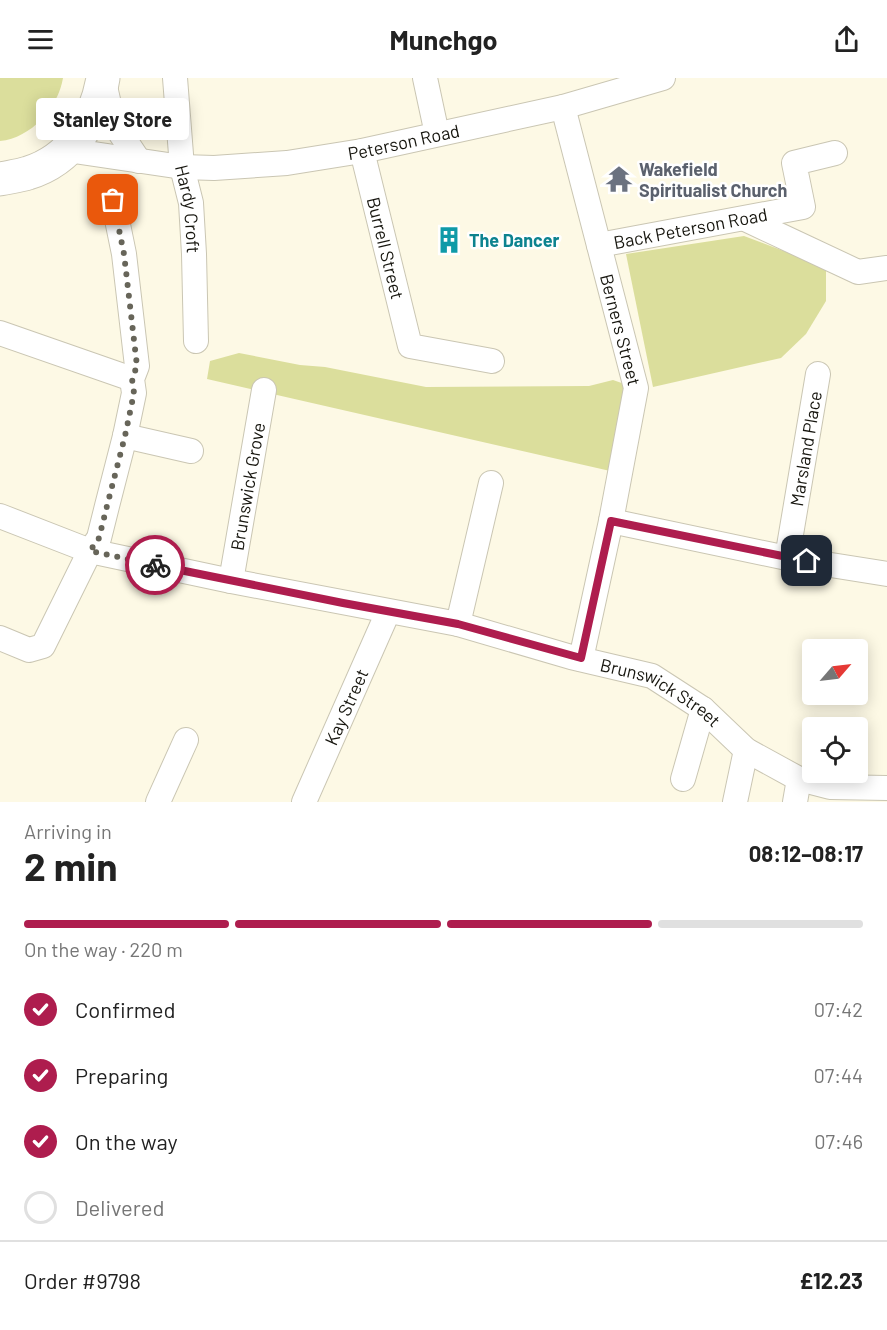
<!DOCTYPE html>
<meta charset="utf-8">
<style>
:root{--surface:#fff;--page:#f2f2f2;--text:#222;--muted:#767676;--line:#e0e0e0;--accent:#ae1d4e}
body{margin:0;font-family:Barlow,sans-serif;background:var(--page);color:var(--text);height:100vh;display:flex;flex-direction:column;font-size:22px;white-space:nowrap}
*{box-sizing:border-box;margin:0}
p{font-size:20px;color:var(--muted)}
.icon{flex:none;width:33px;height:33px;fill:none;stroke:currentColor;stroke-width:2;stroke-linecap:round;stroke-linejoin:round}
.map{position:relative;height:724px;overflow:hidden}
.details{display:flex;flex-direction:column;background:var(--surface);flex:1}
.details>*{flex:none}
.needle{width:39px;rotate:62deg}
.buttons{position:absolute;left:802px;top:561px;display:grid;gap:12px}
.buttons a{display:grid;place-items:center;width:66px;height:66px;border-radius:6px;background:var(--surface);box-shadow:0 3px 15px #0003;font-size:30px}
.pin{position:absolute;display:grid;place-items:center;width:51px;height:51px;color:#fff;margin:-26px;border-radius:12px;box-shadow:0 3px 9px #0006}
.courier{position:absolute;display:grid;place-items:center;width:60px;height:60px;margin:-30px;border:4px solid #ae1d4e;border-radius:50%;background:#fff;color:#222;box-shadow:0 2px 8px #0007}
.bubble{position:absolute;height:42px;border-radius:6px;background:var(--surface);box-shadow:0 3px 15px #0003;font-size:20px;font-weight:700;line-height:42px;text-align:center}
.headline em{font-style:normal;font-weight:700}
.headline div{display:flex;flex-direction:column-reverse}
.headline{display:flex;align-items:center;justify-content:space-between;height:102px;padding:0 24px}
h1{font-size:39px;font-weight:700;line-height:45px}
.bar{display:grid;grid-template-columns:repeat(4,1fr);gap:9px 6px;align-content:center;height:72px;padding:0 24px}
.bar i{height:8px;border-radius:4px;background:var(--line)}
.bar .on{background:var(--accent)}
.bar p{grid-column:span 4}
.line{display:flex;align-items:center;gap:15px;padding:0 24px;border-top:2px solid var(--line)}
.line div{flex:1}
ol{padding:0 24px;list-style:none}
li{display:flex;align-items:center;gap:18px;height:66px}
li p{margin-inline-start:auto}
li .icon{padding:6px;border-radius:50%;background:var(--accent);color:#fff;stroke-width:4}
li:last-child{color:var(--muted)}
li i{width:33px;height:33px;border:3px solid var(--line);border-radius:50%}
header{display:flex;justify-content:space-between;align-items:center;height:78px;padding:0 24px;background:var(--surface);font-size:27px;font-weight:700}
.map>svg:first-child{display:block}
.green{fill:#dbde9c}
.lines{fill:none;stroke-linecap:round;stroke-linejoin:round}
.minor-casing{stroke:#cac6b3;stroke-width:26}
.highway-casing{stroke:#cac6b3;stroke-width:35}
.minor{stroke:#fff;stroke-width:24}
.highway{stroke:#fff;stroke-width:33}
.done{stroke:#676559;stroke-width:6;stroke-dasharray:0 10.8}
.route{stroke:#ae1d4e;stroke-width:8}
.labels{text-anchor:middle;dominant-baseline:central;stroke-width:5;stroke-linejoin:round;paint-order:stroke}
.street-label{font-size:18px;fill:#16150e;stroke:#fff}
.worship-label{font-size:18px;font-weight:bold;fill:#5b616d;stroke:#fff;text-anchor:start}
.culture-label{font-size:18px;font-weight:bold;fill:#0d838f;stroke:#fff;text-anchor:start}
</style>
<header><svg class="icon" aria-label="menu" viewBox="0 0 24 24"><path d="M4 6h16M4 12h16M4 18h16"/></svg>Munchgo<svg class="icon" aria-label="share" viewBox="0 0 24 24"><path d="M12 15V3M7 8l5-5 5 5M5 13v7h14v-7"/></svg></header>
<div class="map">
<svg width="887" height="724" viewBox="0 0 887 724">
<rect width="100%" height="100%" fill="#fdf9e5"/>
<!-- green -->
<g class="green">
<path d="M0,0h63c-5,30 -32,60 -63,63z"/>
<path d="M744,158l82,31v34l-20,33 -25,24 -128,29 -27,-133z"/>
<path d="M239,275l61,12 25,2 101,20 163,-1 24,-6 23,8 -17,85 -412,-94 3,-18z"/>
</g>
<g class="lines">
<defs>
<g id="minor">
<path id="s1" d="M175,0l7,89 9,36 3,51 2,87"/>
<path d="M425,0l12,56"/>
<path d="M104,4l9,40 26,39"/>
<path id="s2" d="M563,29l73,281 -25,133 -30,138"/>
<path id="s3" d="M67,72l115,17 32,1 73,-5 75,-12 201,-44 100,-29"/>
<path id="s4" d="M362,73l48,195 82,15"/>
<path d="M745,141l113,53 29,-4"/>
<path id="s5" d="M599,167l204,-38 -9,-44 41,-10"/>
<path d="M0,255l132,46"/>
<path d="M125,358l66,15"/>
<path id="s6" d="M0,438l90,35 141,30 227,43 113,33 81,19 51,33 43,41 53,29 31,8 57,1"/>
<path d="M611,443l176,37 100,16"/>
<path id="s7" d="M787,480l31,-184"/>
<path id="s8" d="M231,503l33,-191"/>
<path d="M458,546l33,-141"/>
<path d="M0,560l29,12 14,-4 47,-95 9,-13 8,-32 18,-70 9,-43 -2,-14 5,-13 -13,-112 -11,-54"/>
<path d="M683,701l20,-70"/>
<path d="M158,724l28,-62"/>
<path id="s9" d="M304,724l84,-190"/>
<path d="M735,724l11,-52"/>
<path d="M795,724l4,-23"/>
</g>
<path id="highway" d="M0,101c9,-2 19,-3 28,-6 43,-13 68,-53 75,-95"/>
</defs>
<!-- minor casing -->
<use href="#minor" class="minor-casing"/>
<!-- highway casing -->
<use href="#highway" class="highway-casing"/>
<!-- minor -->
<use href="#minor" class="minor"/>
<!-- highway -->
<use href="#highway" class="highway"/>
</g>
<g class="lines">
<!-- done -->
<path class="done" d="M113,122l11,54 13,112 -5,13 2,14 -9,43 -18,70 -8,32 -9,13 65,14"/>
<!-- route -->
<path class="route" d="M155,487l188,38 115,21 123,34 30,-137 196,40"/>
</g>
<!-- icons -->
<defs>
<symbol id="temple-bare" viewBox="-9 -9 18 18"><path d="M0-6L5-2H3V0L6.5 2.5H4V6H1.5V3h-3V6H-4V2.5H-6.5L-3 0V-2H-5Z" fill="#6b7280" stroke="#fff" stroke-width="2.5" paint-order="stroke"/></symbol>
<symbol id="building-bare" viewBox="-9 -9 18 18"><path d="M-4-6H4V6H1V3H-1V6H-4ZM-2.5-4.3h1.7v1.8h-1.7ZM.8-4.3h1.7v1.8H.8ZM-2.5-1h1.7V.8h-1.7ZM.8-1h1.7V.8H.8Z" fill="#0f9aa8" stroke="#fff" stroke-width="2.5" paint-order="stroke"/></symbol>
</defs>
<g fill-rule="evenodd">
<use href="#temple-bare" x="600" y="82" width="38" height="38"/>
<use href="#building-bare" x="430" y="143" width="38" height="38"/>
</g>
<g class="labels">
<!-- street labels -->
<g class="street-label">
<text stroke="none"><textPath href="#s3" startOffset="340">Peterson Road</textPath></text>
<text stroke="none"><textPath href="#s1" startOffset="132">Hardy Croft</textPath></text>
<text stroke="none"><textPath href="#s5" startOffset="93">Back Peterson Road</textPath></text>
<text stroke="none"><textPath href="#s4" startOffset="100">Burrell Street</textPath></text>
<text stroke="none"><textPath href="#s2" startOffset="230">Berners Street</textPath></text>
<text stroke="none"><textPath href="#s7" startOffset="111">Marsland Place</textPath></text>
<text stroke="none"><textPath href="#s8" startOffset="96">Brunswick Grove</textPath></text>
<text stroke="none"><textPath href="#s6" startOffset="687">Brunswick Street</textPath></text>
<text stroke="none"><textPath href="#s9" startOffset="104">Kay Street</textPath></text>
</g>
<!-- worship labels -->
<g class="worship-label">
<text x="639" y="91">Wakefield<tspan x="639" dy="21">Spiritualist Church</tspan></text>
</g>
<!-- culture labels -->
<g class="culture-label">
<text x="469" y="162">The Dancer</text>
</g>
</g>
</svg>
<div class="buttons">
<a><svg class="needle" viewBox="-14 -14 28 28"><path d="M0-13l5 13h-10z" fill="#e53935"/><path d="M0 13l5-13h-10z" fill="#767676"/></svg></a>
<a><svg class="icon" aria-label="locate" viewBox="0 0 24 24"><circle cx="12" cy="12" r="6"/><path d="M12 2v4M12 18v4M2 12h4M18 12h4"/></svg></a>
</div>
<div class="pin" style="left:113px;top:122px;background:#ea580c"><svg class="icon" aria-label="bag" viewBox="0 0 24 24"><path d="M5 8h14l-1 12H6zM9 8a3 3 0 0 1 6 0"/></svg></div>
<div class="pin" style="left:807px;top:483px;background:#1f2937"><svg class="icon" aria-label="home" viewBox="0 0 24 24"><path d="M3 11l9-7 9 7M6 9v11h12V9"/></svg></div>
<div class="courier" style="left:155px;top:487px"><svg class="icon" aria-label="bike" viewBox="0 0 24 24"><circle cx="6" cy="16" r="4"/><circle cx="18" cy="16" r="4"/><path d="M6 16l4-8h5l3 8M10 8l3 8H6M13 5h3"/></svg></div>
<div class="bubble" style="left:36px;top:20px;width:153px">Stanley Store</div>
</div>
<section class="details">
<div class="headline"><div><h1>2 min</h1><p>Arriving in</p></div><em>08:12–08:17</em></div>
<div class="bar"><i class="on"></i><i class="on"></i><i class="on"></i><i></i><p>On the way · 220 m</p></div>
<ol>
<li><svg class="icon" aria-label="check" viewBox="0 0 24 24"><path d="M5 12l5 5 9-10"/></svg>Confirmed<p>07:42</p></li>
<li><svg class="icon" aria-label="check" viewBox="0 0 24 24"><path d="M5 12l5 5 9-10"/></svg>Preparing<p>07:44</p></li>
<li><svg class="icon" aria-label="check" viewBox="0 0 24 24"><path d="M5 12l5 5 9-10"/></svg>On the way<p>07:46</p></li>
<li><i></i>Delivered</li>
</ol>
<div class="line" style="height:78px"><div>Order #9798</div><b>£12.23</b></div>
</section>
